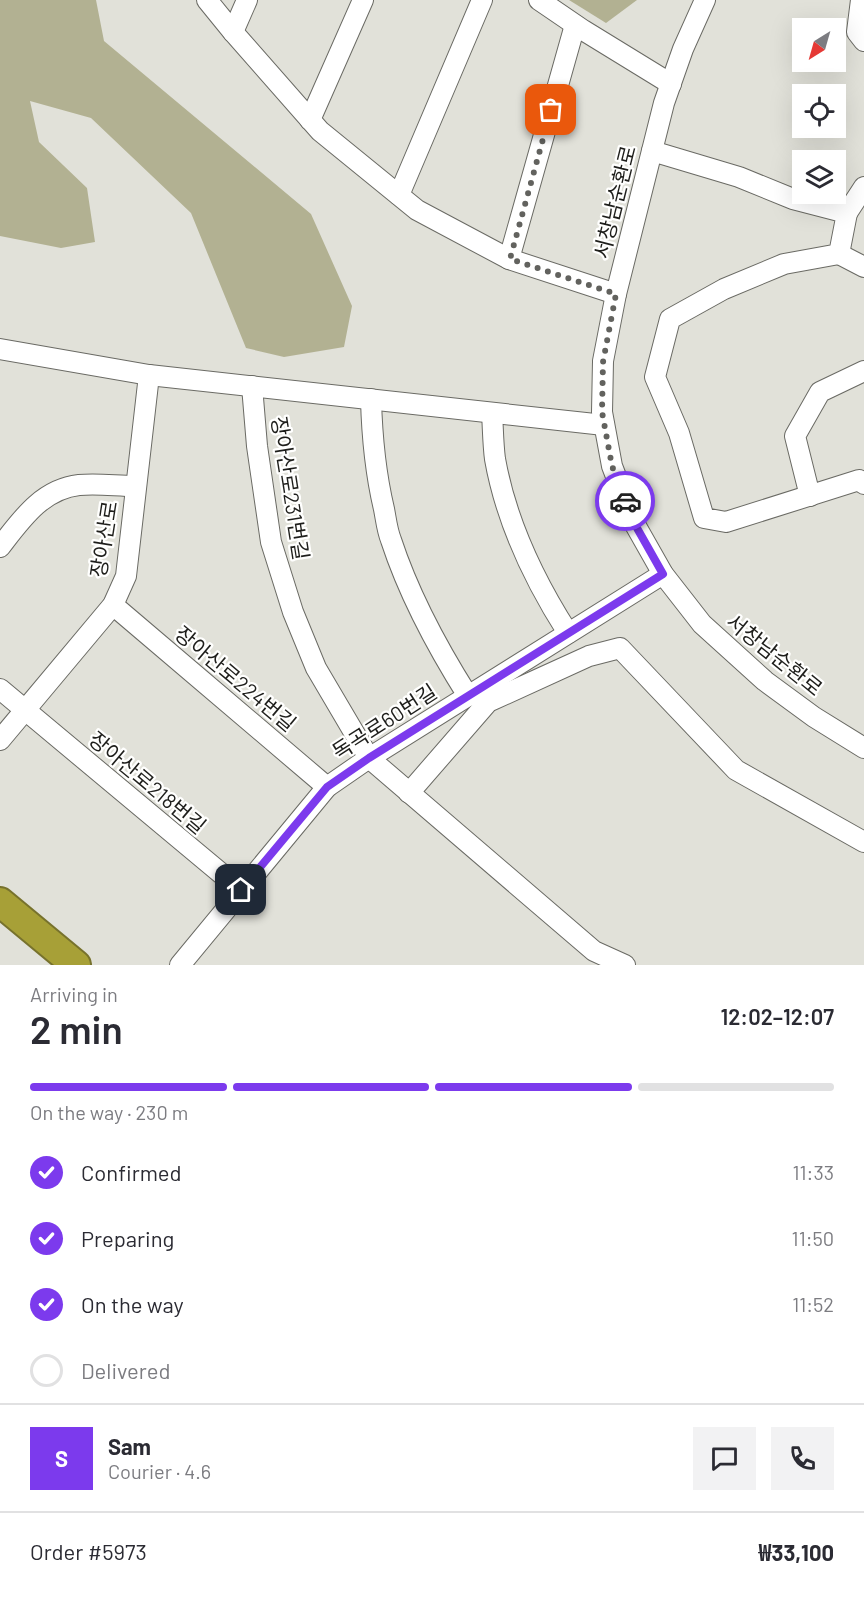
<!DOCTYPE html>
<meta charset="utf-8">
<style>
:root{--surface:#fff;--page:#f2f2f3;--text:#2b2b33;--muted:#7c7c81;--line:#e1e1e2;--accent:#7c3aed}
body{margin:0;font-family:Barlow,"Noto Sans KR",sans-serif;background:var(--page);color:var(--text);height:100vh;display:flex;flex-direction:column;font-size:22px;white-space:nowrap}
*{box-sizing:border-box;margin:0}
p{font-size:20px;color:var(--muted)}
.icon{flex:none;width:33px;height:33px;fill:none;stroke:currentColor;stroke-width:2;stroke-linecap:round;stroke-linejoin:round}
.map{position:relative;height:965px;overflow:hidden}
.sheet{display:flex;flex-direction:column;background:var(--surface);flex:1}
.sheet>*{flex:none}
.needle{width:39px;rotate:217deg}
.tools{position:absolute;left:792px;top:18px;display:grid;gap:12px}
.tools a{display:grid;place-items:center;width:54px;height:54px;border-radius:0px;background:var(--surface);box-shadow:0 6px 24px #0002;font-size:30px}
.pin{position:absolute;display:grid;place-items:center;width:51px;height:51px;color:#fff;margin:-26px;border-radius:12px;box-shadow:0 3px 9px #0006}
.courier{position:absolute;display:grid;place-items:center;width:60px;height:60px;margin:-30px;border:4px solid #7c3aed;border-radius:50%;background:#fff;color:#222;box-shadow:0 2px 8px #0007}
.overview em{font-style:normal;font-weight:600}
.overview div{display:flex;flex-direction:column-reverse}
.overview{display:flex;align-items:center;justify-content:space-between;height:102px;padding:0 30px}
h1{font-size:39px;font-weight:600;line-height:45px}
.bar{display:grid;grid-template-columns:repeat(4,1fr);gap:9px 6px;align-content:center;height:72px;padding:0 30px}
.bar i{height:8px;border-radius:4px;background:var(--line)}
.bar .on{background:var(--accent)}
.bar p{grid-column:span 4}
.line{display:flex;align-items:center;gap:15px;padding:0 30px;border-top:2px solid var(--line)}
.line div{flex:1}
.round{display:grid;place-items:center;flex:none;width:63px;height:63px;border-radius:0px;background:var(--page)}
ol{padding:0 30px;list-style:none}
li{display:flex;align-items:center;gap:18px;height:66px}
li p{margin-inline-start:auto}
li .icon{padding:6px;border-radius:50%;background:var(--accent);color:#fff;stroke-width:4}
li:last-child{color:var(--muted)}
li i{width:33px;height:33px;border:3px solid var(--line);border-radius:50%}
.map>svg:first-child{display:block}
.forest{fill:#b2b192}
.lines{fill:none;stroke-linecap:round;stroke-linejoin:round}
.minor-casing{stroke:#6a6a64;stroke-width:22}
.highway-casing{stroke:#77722d;stroke-width:32}
.minor{stroke:#fff;stroke-width:20}
.highway{stroke:#a7a037;stroke-width:28}
.done{stroke:#62625e;stroke-width:6;stroke-dasharray:0 10.8}
.route{stroke:#7c3aed;stroke-width:8}
.labels{text-anchor:middle;dominant-baseline:central;stroke-width:4.5;stroke-linejoin:round;paint-order:stroke}
.street-label{font-size:21px;fill:#1e1e1b;stroke:#fffffe}
</style>
<div class="map">
<svg width="864" height="965" viewBox="0 0 864 965">
<rect width="100%" height="100%" fill="#e1e1d9"/>
<!-- forest -->
<g class="forest">
<path d="M0,0h96l8,41 207,173 41,92 -8,41 -60,10 -38,-9 -55,-135 -100,-95 -61,-17 9,41 48,46 8,54 -34,6 -61,-12z"/>
<path d="M569,0h68l-31,23z"/>
</g>
<g class="lines">
<defs>
<g id="minor">
<path d="M207,0l26,32 87,99 97,79 92,49 107,35"/>
<path d="M539,0l44,30 88,54"/>
<path d="M705,0l-22,49 -19,54 -48,191 -13,67 -1,51 10,54 21,55 30,53 39,50 63,57 49,36 50,31"/>
<path d="M861,0l-4,32 7,9"/>
<path d="M233,32l14,-32"/>
<path d="M310,120l53,-120"/>
<path d="M652,151l87,26 54,22 54,14 -8,41 -55,10 -60,25 -54,30 -15,58 24,56 25,85 22,4 133,-42 5,4"/>
<path d="M399,195l83,-195"/>
<path d="M847,213l17,-26"/>
<path d="M839,254l25,13"/>
<path d="M509,259l66,-234"/>
<path d="M0,349l149,26 455,50"/>
<path d="M252,386l5,60 14,96 22,70 23,56 53,90 225,193 31,14"/>
<path d="M371,399c1,39 4,72 13,110 2,10 3,21 7,31 18,55 46,107 77,156"/>
<path d="M492,413c1,15 1,31 3,46 11,62 39,121 73,174"/>
<path d="M810,496l-15,-60 25,-44 44,-21"/>
<path d="M0,547c21,-27 42,-58 79,-62 18,-2 38,1 56,1"/>
<path d="M113,605l214,182"/>
<path d="M0,689l241,201"/>
<path d="M0,740l113,-135 13,-29 23,-201"/>
<path d="M409,793l79,-91 101,-46 31,-8 116,122 128,72"/>
<path d="M180,965l147,-178 42,-29 294,-184"/>
</g>
<path id="highway" d="M0,902l76,63"/>
</defs>
<!-- minor casing -->
<use href="#minor" class="minor-casing"/>
<!-- highway casing -->
<use href="#highway" class="highway-casing"/>
<!-- minor -->
<use href="#minor" class="minor"/>
<!-- highway -->
<use href="#highway" class="highway"/>
</g>
<g class="lines">
<!-- done -->
<path class="done" d="M551,110l-41,149 106,35 -13,68 -1,50 10,54 13,35"/>
<!-- route -->
<path class="route" d="M241,890l86,-103 42,-29 294,-184 -30,-53 -8,-20"/>
</g>
<g class="labels">
<!-- street labels -->
<g class="street-label">
<text transform="translate(614 202) rotate(-76)">서창남순환로</text>
<text transform="translate(291 488) rotate(81)">장아산로231번길</text>
<text transform="translate(103 539) rotate(-81)">장아산로</text>
<text transform="translate(775 654) rotate(39)">서창남순환로</text>
<text transform="translate(236 678) rotate(40)">장아산로224번길</text>
<text transform="translate(384 721) rotate(-33)">독곡로60번길</text>
<text transform="translate(148 782) rotate(40)">장아산로218번길</text>
</g>
</g>
</svg>
<div class="tools">
<a><svg class="needle" viewBox="-14 -14 28 28"><path d="M0-13l5 13h-10z" fill="#e53935"/><path d="M0 13l5-13h-10z" fill="#7c7c81"/></svg></a>
<a><svg class="icon" aria-label="locate" viewBox="0 0 24 24"><circle cx="12" cy="12" r="6"/><path d="M12 2v4M12 18v4M2 12h4M18 12h4"/></svg></a>
<a><svg class="icon" aria-label="layers" viewBox="0 0 24 24"><path d="M12 4l9 5-9 5-9-5zM3 14l9 5 9-5"/></svg></a>
</div>
<div class="pin" style="left:551px;top:110px;background:#ea580c"><svg class="icon" aria-label="bag" viewBox="0 0 24 24"><path d="M5 8h14l-1 12H6zM9 8a3 3 0 0 1 6 0"/></svg></div>
<div class="pin" style="left:241px;top:890px;background:#1f2937"><svg class="icon" aria-label="home" viewBox="0 0 24 24"><path d="M3 11l9-7 9 7M6 9v11h12V9"/></svg></div>
<div class="courier" style="left:625px;top:501px"><svg class="icon" aria-label="car" viewBox="0 0 24 24"><path d="M5 17H2v-5l4-1 3-4h7l3 4 3 1v5h-3M9 17h6M6 11h13"/><circle cx="7" cy="17" r="2"/><circle cx="17" cy="17" r="2"/></svg></div>
</div>
<section class="sheet">
<div class="overview"><div><h1>2 min</h1><p>Arriving in</p></div><em>12:02–12:07</em></div>
<div class="bar"><i class="on"></i><i class="on"></i><i class="on"></i><i></i><p>On the way · 230 m</p></div>
<ol>
<li><svg class="icon" aria-label="check" viewBox="0 0 24 24"><path d="M5 12l5 5 9-10"/></svg>Confirmed<p>11:33</p></li>
<li><svg class="icon" aria-label="check" viewBox="0 0 24 24"><path d="M5 12l5 5 9-10"/></svg>Preparing<p>11:50</p></li>
<li><svg class="icon" aria-label="check" viewBox="0 0 24 24"><path d="M5 12l5 5 9-10"/></svg>On the way<p>11:52</p></li>
<li><i></i>Delivered</li>
</ol>
<div class="line" style="height:108px"><b class="round" style="background:var(--accent);color:#fff">S</b><div><b>Sam</b><p>Courier · 4.6</p></div><a class="round"><svg class="icon" aria-label="chat" viewBox="0 0 24 24"><path d="M4 5h16v11H9l-5 4z"/></svg></a><a class="round"><svg class="icon" aria-label="phone" viewBox="0 0 24 24"><path d="M5 4h4l2 5-3 2q2 4 5 5l2-3 5 2v4C11 20 4 13 5 4z"/></svg></a></div>
<div class="line" style="height:78px"><div>Order #5973</div><b>₩33,100</b></div>
</section>
